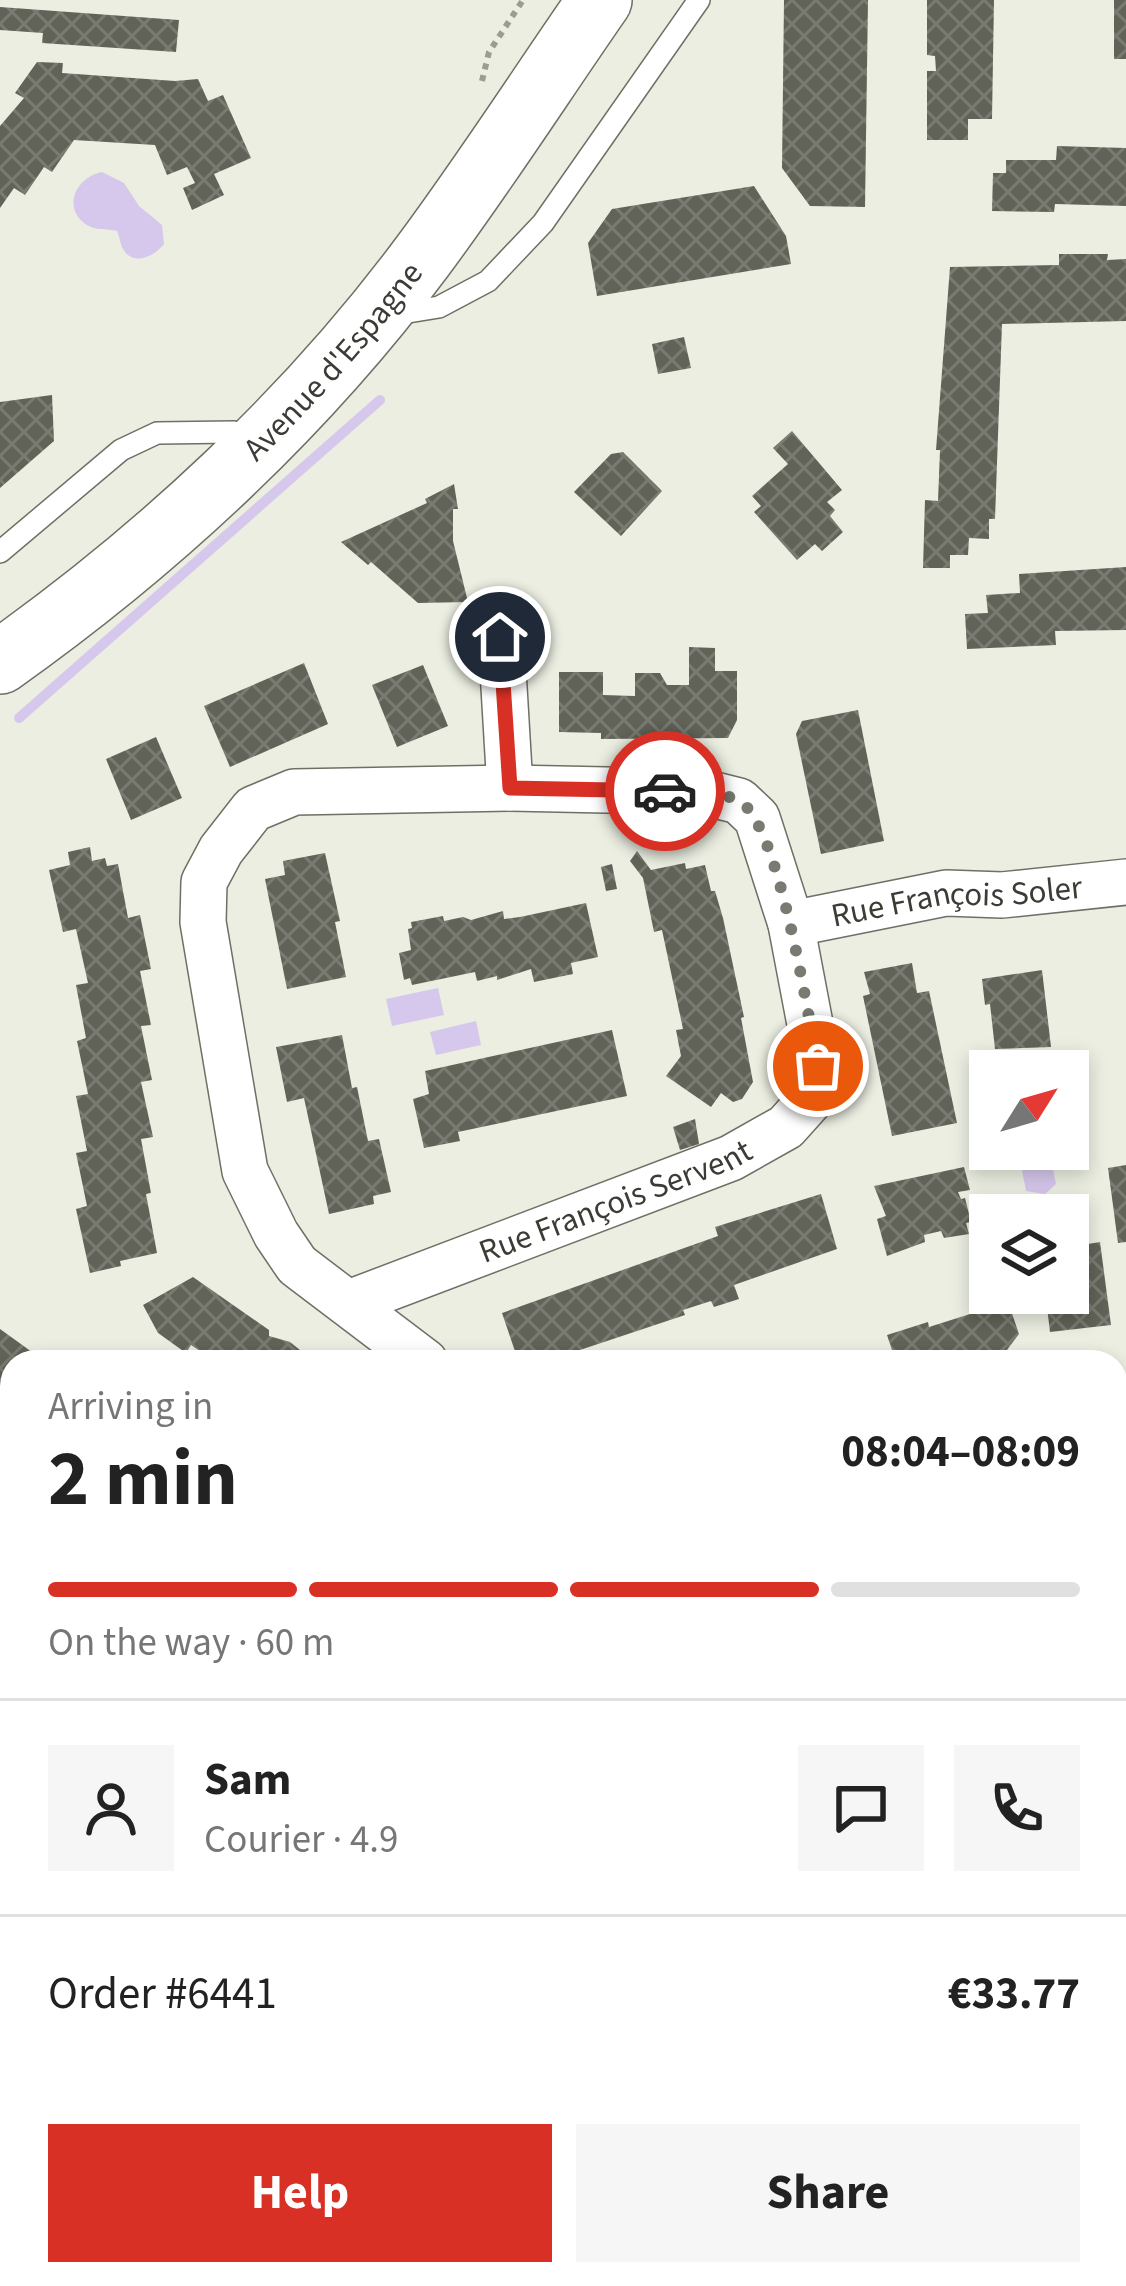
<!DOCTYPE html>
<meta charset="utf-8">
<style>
:root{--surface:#fff;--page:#f6f6f6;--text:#222;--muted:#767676;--line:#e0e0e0;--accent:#d93025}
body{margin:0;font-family:"Source Sans 3",sans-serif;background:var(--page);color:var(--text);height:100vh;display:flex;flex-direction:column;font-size:45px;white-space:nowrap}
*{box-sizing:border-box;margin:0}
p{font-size:39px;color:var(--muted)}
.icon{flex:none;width:66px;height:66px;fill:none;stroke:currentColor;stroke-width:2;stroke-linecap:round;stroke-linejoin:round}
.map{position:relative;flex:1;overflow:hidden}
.panel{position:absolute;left:0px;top:1350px;width:1128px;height:936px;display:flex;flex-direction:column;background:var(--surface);border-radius:36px 36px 0 0;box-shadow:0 6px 18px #0003}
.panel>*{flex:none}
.needle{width:78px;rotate:53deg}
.fabs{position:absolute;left:969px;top:1050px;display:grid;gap:24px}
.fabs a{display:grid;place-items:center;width:120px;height:120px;border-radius:0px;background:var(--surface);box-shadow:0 6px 18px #0003;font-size:60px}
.pin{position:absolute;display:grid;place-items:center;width:102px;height:102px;color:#fff;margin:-51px;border:6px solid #fff;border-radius:50%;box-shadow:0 3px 12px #0007}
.courier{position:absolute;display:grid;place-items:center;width:120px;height:120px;margin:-60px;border:9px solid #d93025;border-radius:50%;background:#fff;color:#222;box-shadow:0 3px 15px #0007}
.summary em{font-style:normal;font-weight:700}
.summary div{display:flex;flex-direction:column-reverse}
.summary{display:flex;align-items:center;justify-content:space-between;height:204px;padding:0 48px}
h1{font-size:78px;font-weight:700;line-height:90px}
.bar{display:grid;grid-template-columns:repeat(4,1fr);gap:18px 12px;align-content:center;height:144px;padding:0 48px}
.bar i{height:15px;border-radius:9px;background:var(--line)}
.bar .current{background:var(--accent)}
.bar p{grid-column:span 4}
.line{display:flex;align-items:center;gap:30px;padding:0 48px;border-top:3px solid var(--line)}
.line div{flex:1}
.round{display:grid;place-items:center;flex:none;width:126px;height:126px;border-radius:0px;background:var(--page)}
.action{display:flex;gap:24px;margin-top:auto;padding:24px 48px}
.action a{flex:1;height:138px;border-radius:0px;background:var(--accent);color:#fff;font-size:48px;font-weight:700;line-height:138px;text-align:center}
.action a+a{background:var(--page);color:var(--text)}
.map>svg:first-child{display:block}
.water{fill:#d6c7ec}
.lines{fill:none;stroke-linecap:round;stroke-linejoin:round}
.stream{stroke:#d6c7ec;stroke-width:10}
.building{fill:url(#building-cross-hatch)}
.service-casing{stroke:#6e7065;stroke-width:24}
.minor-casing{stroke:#6e7065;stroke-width:48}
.secondary-casing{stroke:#6e7065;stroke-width:66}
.path{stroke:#9b9d94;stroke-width:6;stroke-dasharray:6 6;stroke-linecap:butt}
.service{stroke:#fff;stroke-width:21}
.minor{stroke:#fff;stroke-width:45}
.secondary{stroke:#fff;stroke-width:63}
.done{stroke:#797a72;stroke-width:12;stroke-dasharray:0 21.6}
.route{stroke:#d93025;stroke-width:15}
.labels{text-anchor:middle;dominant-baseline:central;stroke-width:12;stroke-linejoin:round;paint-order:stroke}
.street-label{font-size:33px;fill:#3c3c37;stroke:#ebeee1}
</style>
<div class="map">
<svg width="1126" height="2286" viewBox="0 0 1126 2286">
<defs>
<pattern id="building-cross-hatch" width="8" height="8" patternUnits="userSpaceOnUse" patternTransform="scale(3)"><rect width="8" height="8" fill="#616358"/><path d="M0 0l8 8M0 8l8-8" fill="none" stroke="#7a7b73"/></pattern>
</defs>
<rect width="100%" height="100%" fill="#ebeee1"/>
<!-- water -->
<g class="water">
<path d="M102,172l22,11 15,23 23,19 2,19c-9,12 -31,23 -41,5 -3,-5 -3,-12 -6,-18 -11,-3 -21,0 -30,-6 -26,-17 -11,-48 15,-53z"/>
<path d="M438,988l6,27 -52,11 -6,-27z"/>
<path d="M476,1021l5,24 -45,10 -6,-23z"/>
<path d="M1018,1149h31l7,35 -11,10 -19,-3z"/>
</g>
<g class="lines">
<!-- stream -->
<path class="stream" d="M19,718l361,-318"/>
</g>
<!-- building -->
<g class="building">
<path d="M784,0h84l-3,207 -55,-1 -28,-38z"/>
<path d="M927,0h67l-2,119h-24v21h-41v-69h9l-1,-15 -8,-1z"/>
<rect x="1114" y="0" width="12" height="59"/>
<path d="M0,7l179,13 -3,32 -134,-9 1,-10 -43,-3z"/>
<path d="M37,62l26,1 -1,10 113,8 23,-2 10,22 15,-6 28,63 -37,16 10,21 -32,15 -9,-22 12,-5 -8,-16 -20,8 -12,-30 -81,-5 -22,32 -8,-5 -19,28 -11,-7 -14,20v-82l24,-28 -9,-5z"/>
<path d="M1057,146l69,2v58l-71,-2 -1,8 -62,-1 1,-38h13v-13h50z"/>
<path d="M754,186l32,50 5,28 -194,32 -9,-53 24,-34z"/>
<path d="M1059,254h49l-1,6 19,-1v62l-124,3 -7,195h-6v20l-20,-1 -1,17h-18v13h-27l2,-68 13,1 2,-51h-4l14,-183 109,-2z"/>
<path d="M684,337l7,31 -33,6 -6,-30z"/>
<path d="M52,395l2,46 -54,47v-86z"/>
<path d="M792,431l50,59 -15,12 8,8 -5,6 13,16 -21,19 -7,-7 -18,16 -43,-48 7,-6 -9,-10 36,-32 -15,-16z"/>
<path d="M623,452l39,39 -41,45 -47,-44 37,-38z"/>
<path d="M454,484l4,25h-5v32l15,61 -50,1 -47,-41 -3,3 -27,-23 86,-39 -2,-4z"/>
<path d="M1126,567v63l-71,1 1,14 -89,4 -2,-35 23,-1 -2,-18 34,-2 -1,-19z"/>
<path d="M689,647l26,1v23h22v49l-9,18 -127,1v-6l-42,-1v-60h44v23l32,1v-23h25l7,12h22z"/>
<path d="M304,663l24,61 -98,43 -26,-61z"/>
<path d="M423,665l25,61 -51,21 -25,-62z"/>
<path d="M858,710l26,131 -63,13 -25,-120 6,-13z"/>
<path d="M156,737l26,61 -51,22 -25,-61z"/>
<path d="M90,847l2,14 13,-3 2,8 11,-2 10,54 12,-3 11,54 -11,2 11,54 -10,1 11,54 -11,2 12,55 -12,2 10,54 -5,1 11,59 -37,8 1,5 -31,7 -14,-64 11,-3 -11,-53 11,-2 -11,-55 12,-2 -11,-53 9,-3 -10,-53 12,-2 -12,-54 -13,3 -14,-62 21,-5 -2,-13z"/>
<path d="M637,851l14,19 34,-7 1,6 19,-4 6,26h4l8,27 21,99 -3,1 12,64 -11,17 -9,3 -12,-9 -10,14 -45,-31 15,-20 -5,-26 7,-1 -21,-99 -8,2 -11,-54 -13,-17z"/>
<path d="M325,853l15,68 -5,1 11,55 -59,12 -22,-110 20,-4 -2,-14z"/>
<path d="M612,864l5,25 -11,2 -5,-24z"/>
<path d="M586,903l12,54 -27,6 2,11 -39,8 -3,-13 -34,11v-4l-20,5 -2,-9 -63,13 -2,-7 -6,2 -5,-27 12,-3 -3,-21 4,-1 -1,-6 32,-6 1,5 19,-4 8,3 32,-9 1,8 16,-2z"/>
<path d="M912,963l5,30 12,-2 28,132 -65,13 -29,-140 7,-2 -6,-22z"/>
<path d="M1042,970l9,77 -56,2 -5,-45 -5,1 -3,-26z"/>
<path d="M612,1030l15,66 -169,36 2,9 -36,7 -11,-49 16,-5 -4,-23z"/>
<path d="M342,1035l10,53 5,-1 11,54 11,-2 12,53 -18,4 1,8 -45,10 -25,-116 -17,4 -11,-55z"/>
<path d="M695,1119l4,25 -19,6 -7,-23z"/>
<path d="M1126,1165v77l-8,1 -10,-75z"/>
<path d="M964,1167l6,23 -12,2 3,7 4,-1 6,24 -5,1 3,11 -25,4 -3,-7 -17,4 1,7 -38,14 -10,-37 9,-3 -12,-30z"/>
<path d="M821,1194l16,55 -103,36 5,14 -25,8 -3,-6 -28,9 2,5 -105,35 2,7 -15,5 -49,-2 -16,-47 216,-77 -3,-9z"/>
<path d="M1073,1238l9,7 18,-3 11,83 -61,7 -4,-33 2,-6h20v-47z"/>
<path d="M193,1277l76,53v6l21,6 25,20h-111l2,-7 -15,-10 -5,8 -28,-20 -15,-28z"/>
<path d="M1008,1302l11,32 -21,28h-102l-9,-27 41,-13 1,5z"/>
<path d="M0,1329l46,33h-34v107l-12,-9z"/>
<path d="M1126,1470v66l-10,3v-66z"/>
<path d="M1116,1617l6,15 4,-2v46l-10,3z"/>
<path d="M1116,2237l10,16v33h-60l-7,-12h57z"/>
<path d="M183,2274h157l13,12h-170z"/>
<path d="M431,2274h12l6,8 11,-8 55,3 -13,9h-78l-3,-5z"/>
</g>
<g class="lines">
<defs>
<g id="service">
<path d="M396,314l43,-7 49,-26 55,-58 156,-223"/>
<path d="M0,552l121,-102 36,-17 77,-1"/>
<path d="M0,1748l12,6"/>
<path d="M614,2286l3,-12"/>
</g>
<g id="minor">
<path d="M501,637l9,151"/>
<path id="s1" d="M791,924l155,-31 56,2 124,-13"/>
<path id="s2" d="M349,1303l382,-145 55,-31 26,-29 6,-32 -27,-142 -34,-106 -18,-17 -36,-9 -193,-4 -216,4 -41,17 -32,41 -17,32 -1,40 42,249 31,63 21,31 128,97"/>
<path d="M1116,1406l10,-3"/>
<path d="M0,1678l12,-2"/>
<path d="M1116,1828l10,-43"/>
<path d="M1116,1888l10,15"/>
<path d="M1116,2137l10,-6"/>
<path d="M996,2274l8,12"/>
<path d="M885,2286l10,-12"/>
</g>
<g id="secondary">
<path id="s3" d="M0,662c158,-112 306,-249 422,-405 62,-83 119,-172 178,-257"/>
</g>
</defs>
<!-- service casing -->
<use href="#service" class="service-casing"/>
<!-- minor casing -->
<use href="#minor" class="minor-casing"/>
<!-- secondary casing -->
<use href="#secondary" class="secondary-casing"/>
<!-- path -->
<g class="path">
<path d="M482,81l7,-29 34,-52"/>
<path d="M0,1991l5,-212"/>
<path d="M0,1994h12"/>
<path d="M0,2051l12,-19"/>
<path d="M0,2210h12"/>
<path d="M362,2274l11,12"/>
<path d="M531,2274l9,12"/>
<path d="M799,2274l4,2"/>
<path d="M509,2281l5,5 8,-5 -6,-7"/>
<path d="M35,2286l17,-12"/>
</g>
<!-- service -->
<use href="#service" class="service"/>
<!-- minor -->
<use href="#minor" class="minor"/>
<!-- secondary -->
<use href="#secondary" class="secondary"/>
</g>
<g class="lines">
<!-- done -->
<path class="done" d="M665,791c23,1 52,-1 74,10 40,21 69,216 79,265"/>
<!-- route -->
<path class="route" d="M500,637l10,151 155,3"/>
</g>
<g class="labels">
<!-- street labels -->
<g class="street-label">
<text stroke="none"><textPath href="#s3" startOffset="450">Avenue d'Espagne</textPath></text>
<text stroke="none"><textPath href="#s1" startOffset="168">Rue François Soler</textPath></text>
<text stroke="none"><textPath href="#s2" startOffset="285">Rue François Servent</textPath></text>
</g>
</g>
</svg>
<div class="fabs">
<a><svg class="needle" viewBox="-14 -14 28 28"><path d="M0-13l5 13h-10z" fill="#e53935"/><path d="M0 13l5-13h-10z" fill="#767676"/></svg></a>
<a><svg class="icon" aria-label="layers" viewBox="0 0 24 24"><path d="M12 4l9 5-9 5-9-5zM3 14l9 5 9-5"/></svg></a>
</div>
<div class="pin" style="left:818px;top:1066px;background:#ea580c"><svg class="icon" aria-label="bag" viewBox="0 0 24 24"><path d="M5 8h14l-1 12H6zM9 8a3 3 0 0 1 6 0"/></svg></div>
<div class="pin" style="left:500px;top:637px;background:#1f2937"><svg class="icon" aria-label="home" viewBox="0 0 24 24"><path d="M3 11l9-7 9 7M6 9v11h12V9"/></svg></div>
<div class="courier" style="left:665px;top:791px"><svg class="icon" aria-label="car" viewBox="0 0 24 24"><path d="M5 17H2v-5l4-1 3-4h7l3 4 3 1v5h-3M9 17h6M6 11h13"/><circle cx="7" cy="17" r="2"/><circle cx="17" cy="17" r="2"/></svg></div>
<section class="panel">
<div class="summary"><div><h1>2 min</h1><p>Arriving in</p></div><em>08:04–08:09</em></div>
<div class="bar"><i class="current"></i><i class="current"></i><i class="current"></i><i></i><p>On the way · 60 m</p></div>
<div class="line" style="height:216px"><a class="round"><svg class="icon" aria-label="person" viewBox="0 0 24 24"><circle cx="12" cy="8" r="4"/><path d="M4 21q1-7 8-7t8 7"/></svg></a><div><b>Sam</b><p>Courier · 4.9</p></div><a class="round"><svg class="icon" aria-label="chat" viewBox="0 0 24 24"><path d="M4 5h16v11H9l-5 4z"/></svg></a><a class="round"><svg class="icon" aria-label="phone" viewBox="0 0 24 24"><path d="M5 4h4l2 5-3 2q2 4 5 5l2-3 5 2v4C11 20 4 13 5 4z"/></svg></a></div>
<div class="line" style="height:156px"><div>Order #6441</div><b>€33.77</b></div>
<div class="action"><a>Help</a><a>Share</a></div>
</section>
</div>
